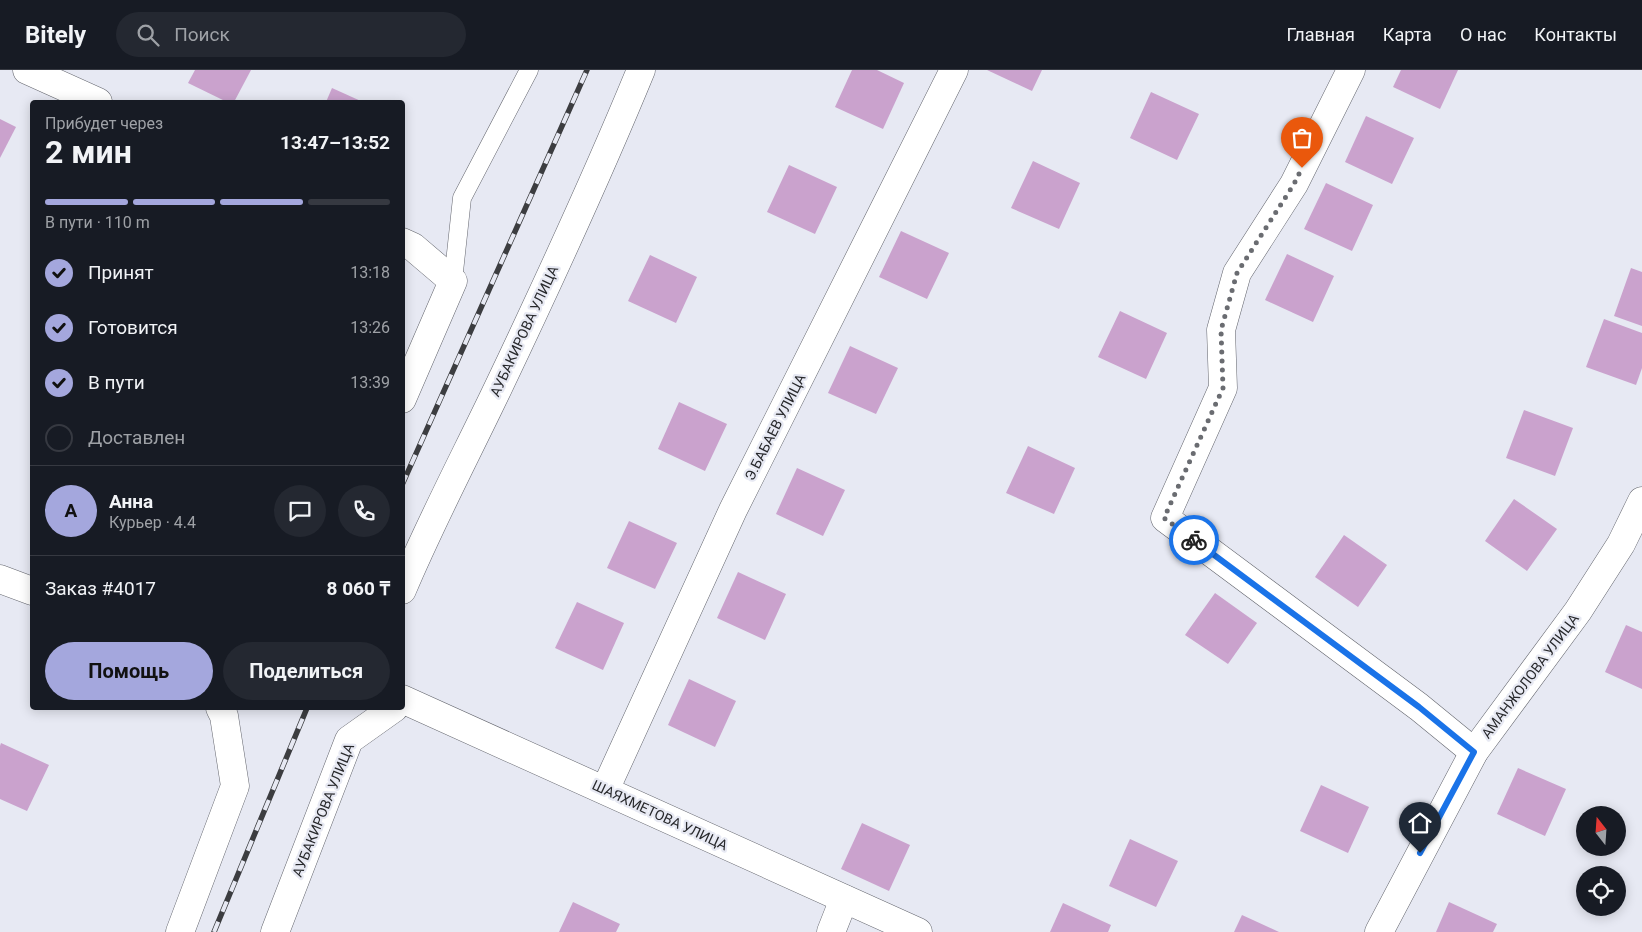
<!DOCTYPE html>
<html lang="ru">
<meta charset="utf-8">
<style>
:root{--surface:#171b24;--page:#242831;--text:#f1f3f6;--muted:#9ea1a6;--line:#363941;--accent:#a4a7dd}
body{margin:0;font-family:Roboto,sans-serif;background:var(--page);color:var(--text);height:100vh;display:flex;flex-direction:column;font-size:19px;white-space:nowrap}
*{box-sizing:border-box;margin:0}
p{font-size:16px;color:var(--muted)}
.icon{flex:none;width:28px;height:28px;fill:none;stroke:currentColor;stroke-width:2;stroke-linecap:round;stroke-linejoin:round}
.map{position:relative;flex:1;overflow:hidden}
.sheet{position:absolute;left:30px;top:30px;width:375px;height:610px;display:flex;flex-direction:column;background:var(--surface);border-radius:5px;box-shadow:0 2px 12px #0003}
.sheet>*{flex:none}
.needle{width:32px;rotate:343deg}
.tools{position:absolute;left:1576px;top:736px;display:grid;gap:10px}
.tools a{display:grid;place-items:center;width:50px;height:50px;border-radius:50%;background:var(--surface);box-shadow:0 2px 12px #0003;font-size:25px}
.pin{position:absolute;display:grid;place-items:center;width:42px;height:42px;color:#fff;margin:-51px -21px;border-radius:50% 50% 50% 0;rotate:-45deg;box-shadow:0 0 5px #0007}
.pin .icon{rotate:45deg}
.courier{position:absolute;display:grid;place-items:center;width:50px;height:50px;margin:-25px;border:4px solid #1a73e8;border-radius:50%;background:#fff;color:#222;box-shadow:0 1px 6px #0007}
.head em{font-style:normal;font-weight:700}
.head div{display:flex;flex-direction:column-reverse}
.head{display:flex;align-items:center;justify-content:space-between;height:85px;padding:0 15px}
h1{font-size:32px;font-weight:700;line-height:38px}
.bar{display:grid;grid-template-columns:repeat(4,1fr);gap:8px 5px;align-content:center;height:60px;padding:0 15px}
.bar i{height:6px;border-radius:4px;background:var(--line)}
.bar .on{background:var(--accent)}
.bar p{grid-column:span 4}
.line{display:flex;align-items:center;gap:12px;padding:0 15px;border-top:1px solid var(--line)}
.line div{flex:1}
.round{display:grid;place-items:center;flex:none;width:52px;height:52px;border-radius:26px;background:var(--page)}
ol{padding:0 15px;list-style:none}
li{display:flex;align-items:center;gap:15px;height:55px}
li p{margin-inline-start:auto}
li .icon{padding:5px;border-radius:50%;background:var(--accent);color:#111;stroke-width:4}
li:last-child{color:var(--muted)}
li i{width:28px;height:28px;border:2px solid var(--line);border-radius:50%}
.primary-button{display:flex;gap:10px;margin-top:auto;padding:10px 15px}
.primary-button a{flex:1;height:58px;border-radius:30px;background:var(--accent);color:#111;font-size:20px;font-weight:700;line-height:58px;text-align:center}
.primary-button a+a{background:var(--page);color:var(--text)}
header{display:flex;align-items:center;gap:30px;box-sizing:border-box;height:70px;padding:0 25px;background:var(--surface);border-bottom:1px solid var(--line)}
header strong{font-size:24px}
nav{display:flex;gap:28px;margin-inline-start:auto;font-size:18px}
.search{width:350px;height:45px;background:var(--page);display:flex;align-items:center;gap:12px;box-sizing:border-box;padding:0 18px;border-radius:28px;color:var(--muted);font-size:19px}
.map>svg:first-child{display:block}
.building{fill:#caa2cd}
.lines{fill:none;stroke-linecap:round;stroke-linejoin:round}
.service-casing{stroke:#63656d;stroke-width:19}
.minor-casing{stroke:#63656d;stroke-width:29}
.service{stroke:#fff;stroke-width:18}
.minor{stroke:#fff;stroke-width:28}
.rail-casing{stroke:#3c3d40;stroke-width:5.5}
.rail{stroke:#e7e9f3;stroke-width:4;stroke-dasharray:11;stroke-linecap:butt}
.done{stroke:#6a6c71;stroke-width:5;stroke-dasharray:0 9}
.route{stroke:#1a73e8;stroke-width:6}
.labels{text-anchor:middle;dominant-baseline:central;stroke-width:4.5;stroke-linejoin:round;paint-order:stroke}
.street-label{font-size:14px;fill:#27282b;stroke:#e7e9f3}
</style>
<header>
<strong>Bitely</strong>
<div class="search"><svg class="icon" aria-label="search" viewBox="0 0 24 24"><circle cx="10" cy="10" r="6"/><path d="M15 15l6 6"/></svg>Поиск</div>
<nav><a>Главная</a><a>Карта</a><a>О нас</a><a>Контакты</a></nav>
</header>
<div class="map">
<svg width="1642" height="862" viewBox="0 0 1642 862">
<rect width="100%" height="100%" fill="#e7e9f3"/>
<!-- building -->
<g class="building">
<path d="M195,0h56l-17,32h-7l-39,-19z"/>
<path d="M852,0h25l27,13 -21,46 -48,-22z"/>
<path d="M987,0h55l-10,21z"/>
<path d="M1401,0h57l-18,39 -47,-22z"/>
<path d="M332,18l31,14h-37z"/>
<path d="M1151,22l48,22 -22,46 -47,-22z"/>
<path d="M1366,46l48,22 -22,46 -47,-22z"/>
<path d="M0,49l16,8 -16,31z"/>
<path d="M1033,91l47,22 -21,46 -48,-21z"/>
<path d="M789,95l48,22 -22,47 -48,-22z"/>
<path d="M1326,113l47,22 -21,46 -48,-22z"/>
<path d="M901,161l48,22 -22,46 -48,-22z"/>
<path d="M1287,184l47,22 -21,46 -48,-22z"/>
<path d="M650,185l47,22 -21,46 -48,-22z"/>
<path d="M1631,198l11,4v54l-28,-10z"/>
<path d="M1120,241l47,22 -21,46 -48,-22z"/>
<path d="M1604,249l38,14v35l-6,17 -50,-18z"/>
<path d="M850,276l48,22 -22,46 -48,-21z"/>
<path d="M679,332l48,22 -22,47 -47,-22z"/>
<path d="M1524,340l49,18 -18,48 -49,-18z"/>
<path d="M1028,376l47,22 -21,46 -48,-21z"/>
<path d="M797,398l48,22 -22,46 -47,-22z"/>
<path d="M1514,429l43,30 -30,42 -42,-30z"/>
<path d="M629,451l48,22 -22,46 -48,-21z"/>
<path d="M1344,465l43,30 -29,42 -43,-30z"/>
<path d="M738,502l48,22 -21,46 -48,-22z"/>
<path d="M1215,523l42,30 -29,41 -43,-29z"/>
<path d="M577,532l47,21 -21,47 -48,-22z"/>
<path d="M1626,555l16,7v57l-37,-17z"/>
<path d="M689,609l47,22 -21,46 -47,-22z"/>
<path d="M1,673l48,22 -22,46 -27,-12v-53z"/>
<path d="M1518,698l48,21 -21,47 -48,-22z"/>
<path d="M1321,715l48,22 -21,46 -48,-22z"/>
<path d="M862,753l48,22 -21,46 -48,-22z"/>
<path d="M1130,769l48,22 -22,46 -47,-21z"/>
<path d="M573,832l47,22 -4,8h-57z"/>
<path d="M1449,832l48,22 -4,8h-57z"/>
<path d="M1063,833l48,22 -3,7h-58z"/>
<path d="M1242,845l37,17h-45z"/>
</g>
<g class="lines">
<defs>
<path id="service" d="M453,211l9,-83 67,-128"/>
<g id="minor">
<path d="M27,0l71,32"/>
<path d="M1351,0l-57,114 -57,89 -16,57 2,58 -58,130 254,189 55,45"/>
<path d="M402,172l11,5 40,34 -51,118"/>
<path d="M0,509l32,12"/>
<path d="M402,520c29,-69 64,-135 96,-202 50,-105 99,-211 143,-318"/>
<path d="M402,629l516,233"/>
<path d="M605,720l128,-280 221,-440"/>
<path d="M180,862l55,-146 -11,-70 -4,-8"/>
<path d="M275,862l74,-192 45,-32"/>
<path d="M831,862l13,-33"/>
<path d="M1379,862l95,-180 104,-141 43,-67 21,-43"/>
</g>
</defs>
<!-- service casing -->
<use href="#service" class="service-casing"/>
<!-- minor casing -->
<use href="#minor" class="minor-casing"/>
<!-- service -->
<use href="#service" class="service"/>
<!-- minor -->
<use href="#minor" class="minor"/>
<defs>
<g id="rail">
<path d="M402,415l185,-415"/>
<path d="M214,862l93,-224"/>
</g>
</defs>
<!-- rail casing -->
<use href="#rail" class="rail-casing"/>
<!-- rail -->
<use href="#rail" class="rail"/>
</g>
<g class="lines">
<!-- done -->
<path class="done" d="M1194,470l-30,-22 59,-130 -2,-58 16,-57 57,-89 8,-16"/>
<!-- route -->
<path class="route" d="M1194,470l225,167 55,45 -54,101"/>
</g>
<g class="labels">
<!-- street labels -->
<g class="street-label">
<text transform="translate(524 261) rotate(-65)">АУБАКИРОВА УЛИЦА</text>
<text transform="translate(775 357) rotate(-63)">Э.БАБАЕВ УЛИЦА</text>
<text transform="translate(1530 606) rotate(-53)">АМАНЖОЛОВА УЛИЦА</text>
<text transform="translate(323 740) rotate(-68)">АУБАКИРОВА УЛИЦА</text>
<text transform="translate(660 745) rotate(25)">ШАЯХМЕТОВА УЛИЦА</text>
</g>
</g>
</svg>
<div class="tools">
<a><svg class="needle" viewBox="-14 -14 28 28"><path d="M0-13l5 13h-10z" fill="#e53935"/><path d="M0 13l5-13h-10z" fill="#9ea1a6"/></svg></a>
<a><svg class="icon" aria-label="locate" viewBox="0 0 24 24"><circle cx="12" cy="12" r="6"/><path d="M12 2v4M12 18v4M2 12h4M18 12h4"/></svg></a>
</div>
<div class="pin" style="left:1302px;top:98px;background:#ea580c"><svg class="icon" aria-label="bag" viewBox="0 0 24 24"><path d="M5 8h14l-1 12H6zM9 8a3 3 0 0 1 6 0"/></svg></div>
<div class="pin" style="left:1420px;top:783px;background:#1f2937"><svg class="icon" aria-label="home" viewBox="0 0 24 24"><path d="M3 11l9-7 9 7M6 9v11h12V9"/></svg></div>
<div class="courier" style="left:1194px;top:470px"><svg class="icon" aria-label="bike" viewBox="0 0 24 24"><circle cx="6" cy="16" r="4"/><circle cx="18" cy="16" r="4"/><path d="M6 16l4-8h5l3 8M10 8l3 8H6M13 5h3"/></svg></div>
<section class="sheet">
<div class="head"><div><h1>2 мин</h1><p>Прибудет через</p></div><em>13:47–13:52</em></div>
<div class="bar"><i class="on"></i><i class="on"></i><i class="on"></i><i></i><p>В пути · 110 m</p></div>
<ol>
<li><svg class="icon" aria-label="check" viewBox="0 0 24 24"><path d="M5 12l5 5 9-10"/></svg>Принят<p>13:18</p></li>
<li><svg class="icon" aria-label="check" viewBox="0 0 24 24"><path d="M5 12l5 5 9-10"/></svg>Готовится<p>13:26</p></li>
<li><svg class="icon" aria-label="check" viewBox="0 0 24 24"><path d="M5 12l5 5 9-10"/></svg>В пути<p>13:39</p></li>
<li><i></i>Доставлен</li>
</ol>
<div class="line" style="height:90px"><b class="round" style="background:var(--accent);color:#111">А</b><div><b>Анна</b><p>Курьер · 4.4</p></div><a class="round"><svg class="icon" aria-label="chat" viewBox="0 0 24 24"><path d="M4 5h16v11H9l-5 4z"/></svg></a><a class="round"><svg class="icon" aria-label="phone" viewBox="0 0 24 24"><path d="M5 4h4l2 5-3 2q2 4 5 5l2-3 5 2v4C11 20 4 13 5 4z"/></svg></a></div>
<div class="line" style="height:65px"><div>Заказ #4017</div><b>8 060 ₸</b></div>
<div class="primary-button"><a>Помощь</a><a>Поделиться</a></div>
</section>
</div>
